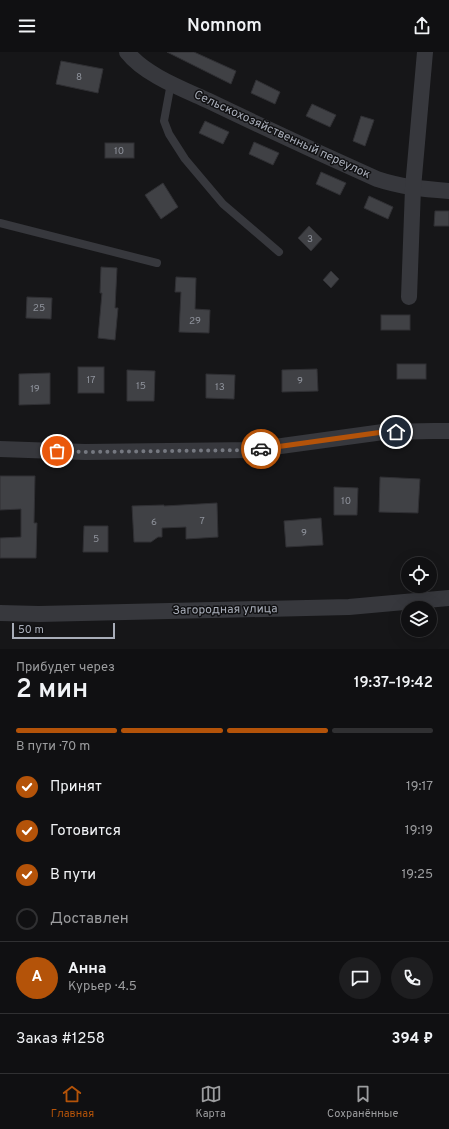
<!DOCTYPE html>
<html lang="ru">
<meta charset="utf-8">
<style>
:root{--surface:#101012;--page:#1e1e20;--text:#f1f3f6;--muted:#9c9d9f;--line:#303032;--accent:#b45309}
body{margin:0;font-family:Overpass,sans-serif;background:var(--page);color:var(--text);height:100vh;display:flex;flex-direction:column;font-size:15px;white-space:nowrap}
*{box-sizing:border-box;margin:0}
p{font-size:13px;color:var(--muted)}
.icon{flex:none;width:22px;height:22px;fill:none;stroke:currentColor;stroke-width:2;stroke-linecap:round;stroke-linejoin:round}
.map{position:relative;height:597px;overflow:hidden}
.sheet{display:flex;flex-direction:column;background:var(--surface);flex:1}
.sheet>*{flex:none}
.fabs{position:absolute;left:401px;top:505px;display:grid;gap:8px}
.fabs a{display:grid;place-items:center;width:36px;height:36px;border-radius:50%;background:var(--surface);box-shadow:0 4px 16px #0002,0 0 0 1px var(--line);font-size:20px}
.scale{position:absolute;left:12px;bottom:10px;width:103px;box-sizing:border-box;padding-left:4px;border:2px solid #a8adb8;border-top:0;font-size:11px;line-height:14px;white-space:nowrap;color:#a8adb8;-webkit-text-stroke:3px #111113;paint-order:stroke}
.pin{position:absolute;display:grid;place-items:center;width:34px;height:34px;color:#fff;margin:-17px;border:2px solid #fff;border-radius:50%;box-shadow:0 1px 4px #0007}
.courier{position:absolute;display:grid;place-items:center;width:40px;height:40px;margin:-20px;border:3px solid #b45309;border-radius:50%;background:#fff;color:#222;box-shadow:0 1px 5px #0007}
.summary em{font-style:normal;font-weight:600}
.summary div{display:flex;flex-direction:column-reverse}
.summary{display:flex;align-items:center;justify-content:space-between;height:68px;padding:0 16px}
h1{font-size:26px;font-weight:600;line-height:30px}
.bar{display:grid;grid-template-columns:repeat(4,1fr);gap:6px 4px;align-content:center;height:48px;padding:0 16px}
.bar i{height:5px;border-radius:3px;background:var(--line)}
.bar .on{background:var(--accent)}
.bar p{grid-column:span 4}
.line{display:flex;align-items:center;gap:10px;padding:0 16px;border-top:1px solid var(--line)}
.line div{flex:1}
.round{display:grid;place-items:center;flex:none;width:42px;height:42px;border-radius:21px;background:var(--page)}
ol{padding:0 16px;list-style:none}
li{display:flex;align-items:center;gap:12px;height:44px}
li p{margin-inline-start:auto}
li .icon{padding:4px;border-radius:50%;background:var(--accent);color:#fff;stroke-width:4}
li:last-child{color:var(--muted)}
li i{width:22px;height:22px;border:2px solid var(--line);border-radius:50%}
header{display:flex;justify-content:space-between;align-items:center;height:52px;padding:0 16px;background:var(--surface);font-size:18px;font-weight:600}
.tabs{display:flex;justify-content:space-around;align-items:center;height:56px;border-top:1px solid var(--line);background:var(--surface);font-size:11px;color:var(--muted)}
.tabs a{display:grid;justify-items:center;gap:2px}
.tabs .on{color:var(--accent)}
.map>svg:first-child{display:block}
.building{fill:#404145;stroke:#303034}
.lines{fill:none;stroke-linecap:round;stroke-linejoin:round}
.lane{stroke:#37383d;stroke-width:8}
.street{stroke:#37383d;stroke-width:16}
.done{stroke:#757880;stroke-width:4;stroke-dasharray:0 7.2}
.route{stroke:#b45309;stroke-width:5}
.labels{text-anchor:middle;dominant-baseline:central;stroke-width:3;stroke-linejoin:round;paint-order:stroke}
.number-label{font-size:10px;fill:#8e929b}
.street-label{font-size:12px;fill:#a8adb8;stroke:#111113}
</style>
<header><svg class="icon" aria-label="menu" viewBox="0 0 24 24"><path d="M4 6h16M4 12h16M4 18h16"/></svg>Nomnom<svg class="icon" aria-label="share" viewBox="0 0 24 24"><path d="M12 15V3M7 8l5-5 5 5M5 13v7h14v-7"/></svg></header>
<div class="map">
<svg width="449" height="597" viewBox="0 0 449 597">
<rect width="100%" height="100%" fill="#161618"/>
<!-- building -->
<g class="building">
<path d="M167,0h27l42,19 -5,13z"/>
<path d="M61,9l42,8 -5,24 -42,-9z"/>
<path d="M256,28l24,12 -5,12 -24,-11z"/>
<path d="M312,52l24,11 -6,12 -24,-11z"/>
<path d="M361,64l13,4 -9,26 -12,-5z"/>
<path d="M205,69l24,11 -6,12 -24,-11z"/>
<path d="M254,90l25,11 -6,12 -24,-11z"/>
<rect x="105" y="91" width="29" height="15"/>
<path d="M321,120l25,11 -6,12 -24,-11z"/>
<path d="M163,131l15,24 -17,12 -16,-24z"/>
<path d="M369,144l24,11 -5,12 -24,-11z"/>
<path d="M435,159h14v15h-15z"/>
<path d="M309,174l13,13 -11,12 -13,-13z"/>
<path d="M101,215l16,1 -2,40h3l-3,32 -17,-2 4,-45h-2z"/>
<path d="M331,219l8,8 -8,9 -8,-8z"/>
<path d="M176,225l20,1 -1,31 15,1 -1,23 -30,-1 2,-40h-6z"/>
<path d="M27,245l25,1 -1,21 -25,-1z"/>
<rect x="381" y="263" width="29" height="15"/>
<rect x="397" y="312" width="29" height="15"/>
<rect x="78" y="315" width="26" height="26"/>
<path d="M317,317l1,22 -36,1v-22z"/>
<path d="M127,318l28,1 -1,30h-27z"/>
<path d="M50,321v31l-31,1v-31z"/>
<path d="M206,322l29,1 -1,24 -28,-1z"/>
<path d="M0,424h35l-1,47h3l-1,35h-36v-20l21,-1v-28l-21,1z"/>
<path d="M380,425l40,2 -2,34 -39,-1z"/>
<path d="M334,435l24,1 -1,27h-23z"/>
<path d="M217,451l1,34 -32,2v-12l-24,1v9h-4l-7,5h-17l-2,-36 32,-1v1z"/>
<path d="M321,466l2,27 -37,2 -2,-26z"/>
<path d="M84,474h24v26h-25z"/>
</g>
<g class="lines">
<!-- lane -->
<g class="lane">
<path d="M171,31l-7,38 5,13 16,25 38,45 56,48"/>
<path d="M0,171l157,40"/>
</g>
<!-- street -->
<g class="street">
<path d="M127,0c18,23 56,37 82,49 56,27 112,53 168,78 24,8 47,10 72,12"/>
<path d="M409,245l4,-109 12,-136"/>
<path d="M0,397l85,3 167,-2 131,-18 50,-1h16"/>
<path d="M0,561l39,1 310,-7 100,-9"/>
</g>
</g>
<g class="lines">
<!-- done -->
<path class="done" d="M57,399l28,1 167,-2 9,-1"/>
<!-- route -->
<path class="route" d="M261,397l122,-17h13"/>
</g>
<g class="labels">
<!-- number labels -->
<g class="number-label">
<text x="79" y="25">8</text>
<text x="119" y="99">10</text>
<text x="310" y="187">3</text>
<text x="39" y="256">25</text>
<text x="195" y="269">29</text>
<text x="91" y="328">17</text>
<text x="300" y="329">9</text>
<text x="141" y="334">15</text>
<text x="220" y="335">13</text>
<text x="35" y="337">19</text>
<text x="346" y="449">10</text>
<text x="202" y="469">7</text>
<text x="154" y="470">6</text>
<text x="304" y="481">9</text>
<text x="96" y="487">5</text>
</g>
<!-- street labels -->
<g class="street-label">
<text transform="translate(282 83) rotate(25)">Сельскохозяйственный переулок</text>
<text transform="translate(225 558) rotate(-1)">Загородная улица</text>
</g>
</g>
</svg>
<div class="fabs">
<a><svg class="icon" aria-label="locate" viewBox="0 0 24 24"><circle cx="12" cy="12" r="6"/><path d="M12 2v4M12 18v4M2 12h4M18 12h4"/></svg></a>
<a><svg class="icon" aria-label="layers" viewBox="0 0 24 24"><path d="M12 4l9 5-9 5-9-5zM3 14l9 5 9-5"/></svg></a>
</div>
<div class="scale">50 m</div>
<div class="pin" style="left:57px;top:399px;background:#ea580c"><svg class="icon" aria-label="bag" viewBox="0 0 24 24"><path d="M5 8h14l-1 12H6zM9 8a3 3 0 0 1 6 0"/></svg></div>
<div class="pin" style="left:396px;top:380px;background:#1f2937"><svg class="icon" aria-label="home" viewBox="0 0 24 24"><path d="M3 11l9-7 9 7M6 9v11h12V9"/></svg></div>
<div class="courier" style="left:261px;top:397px"><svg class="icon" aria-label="car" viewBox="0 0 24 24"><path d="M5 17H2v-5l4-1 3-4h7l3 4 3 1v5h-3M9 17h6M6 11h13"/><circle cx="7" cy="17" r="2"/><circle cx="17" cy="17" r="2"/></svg></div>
</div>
<section class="sheet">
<div class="summary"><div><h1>2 мин</h1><p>Прибудет через</p></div><em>19:37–19:42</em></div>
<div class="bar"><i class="on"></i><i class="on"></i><i class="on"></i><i></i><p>В пути · 70 m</p></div>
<ol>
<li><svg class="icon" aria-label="check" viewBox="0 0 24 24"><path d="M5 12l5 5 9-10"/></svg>Принят<p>19:17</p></li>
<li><svg class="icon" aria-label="check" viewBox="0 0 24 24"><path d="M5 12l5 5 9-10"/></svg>Готовится<p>19:19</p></li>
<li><svg class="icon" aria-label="check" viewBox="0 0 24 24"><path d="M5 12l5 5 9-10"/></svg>В пути<p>19:25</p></li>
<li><i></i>Доставлен</li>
</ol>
<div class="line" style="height:72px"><b class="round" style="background:var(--accent);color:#fff">А</b><div><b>Анна</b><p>Курьер · 4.5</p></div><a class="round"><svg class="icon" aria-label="chat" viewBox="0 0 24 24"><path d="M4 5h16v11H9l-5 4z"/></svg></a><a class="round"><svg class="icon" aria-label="phone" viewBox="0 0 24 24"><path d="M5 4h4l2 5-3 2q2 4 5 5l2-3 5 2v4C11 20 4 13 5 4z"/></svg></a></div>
<div class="line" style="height:52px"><div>Заказ #1258</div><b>394 ₽</b></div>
</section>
<nav class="tabs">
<a class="on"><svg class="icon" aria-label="home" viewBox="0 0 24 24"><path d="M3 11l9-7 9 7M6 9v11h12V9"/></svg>Главная</a>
<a><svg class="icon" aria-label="map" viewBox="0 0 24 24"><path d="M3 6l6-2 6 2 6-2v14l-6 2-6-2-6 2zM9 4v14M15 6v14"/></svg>Карта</a>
<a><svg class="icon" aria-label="saved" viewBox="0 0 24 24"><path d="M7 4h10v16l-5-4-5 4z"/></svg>Сохранённые</a>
</nav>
